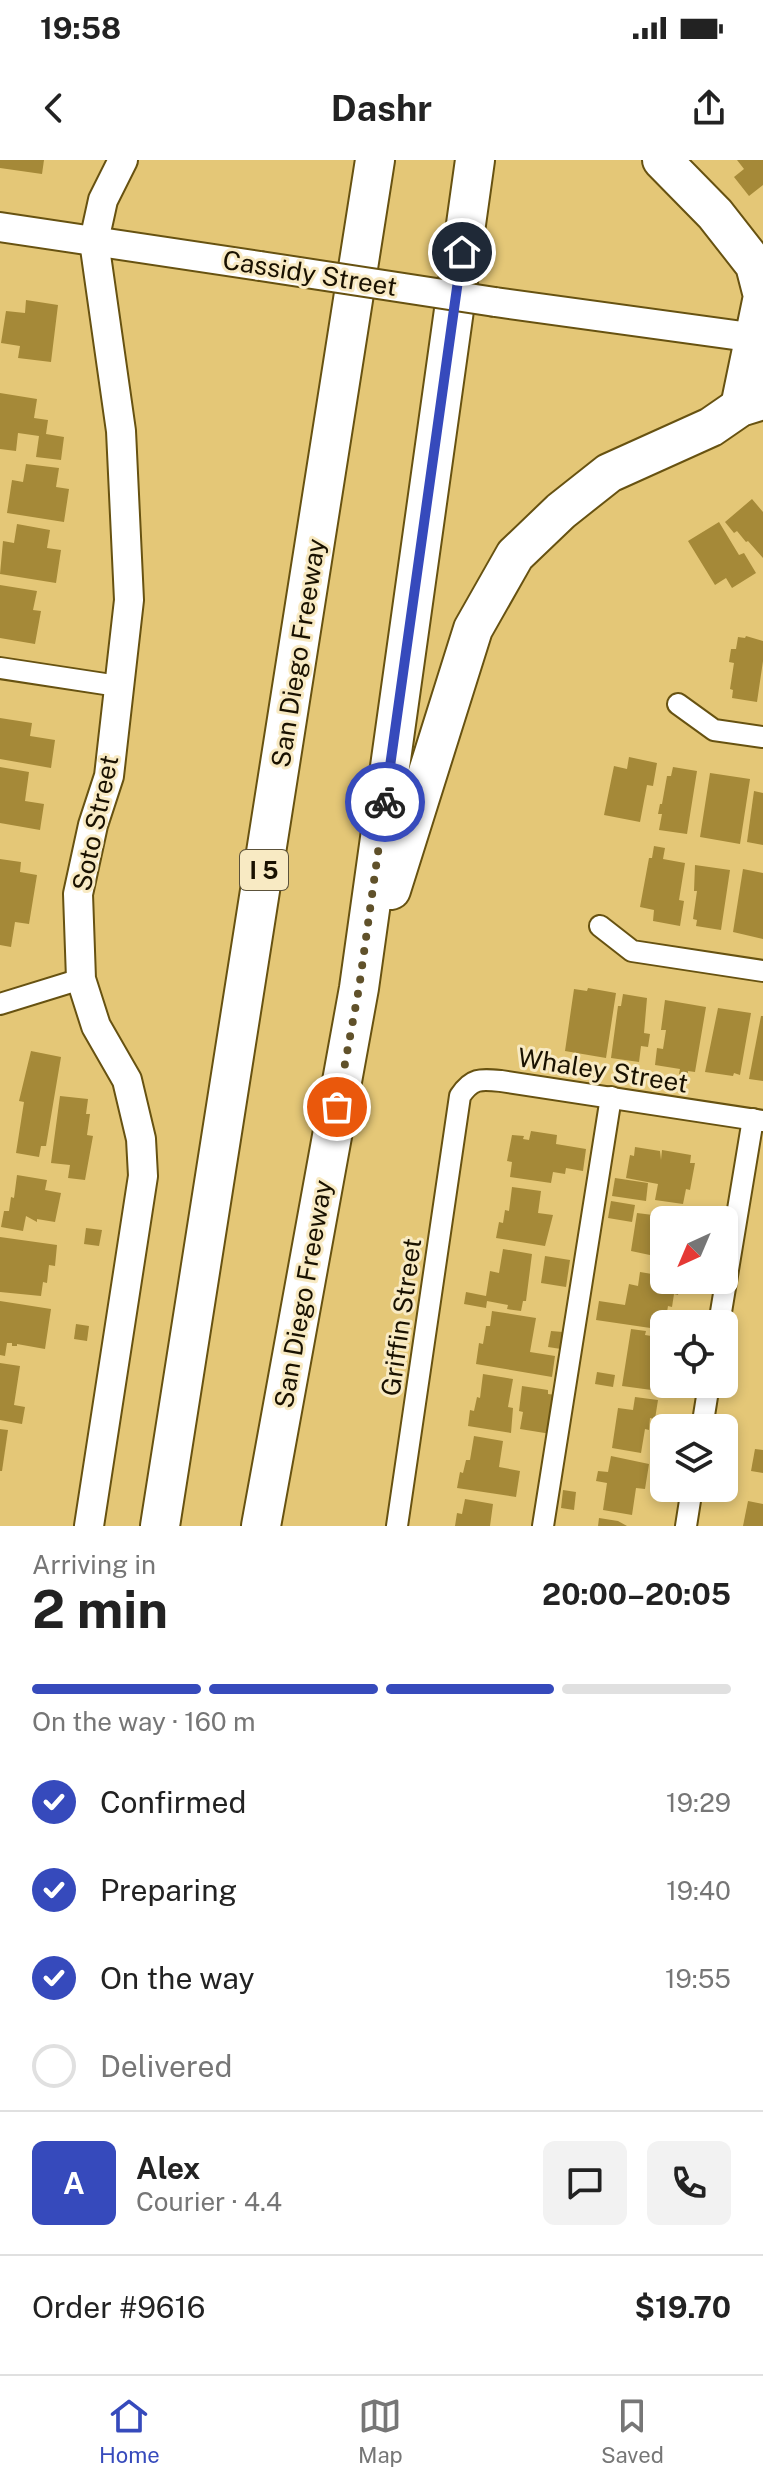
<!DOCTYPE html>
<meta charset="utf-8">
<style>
:root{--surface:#fff;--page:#f2f2f2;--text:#222;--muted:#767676;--line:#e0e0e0;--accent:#364abc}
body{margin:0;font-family:"Public Sans",sans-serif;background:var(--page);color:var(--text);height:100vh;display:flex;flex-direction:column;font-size:30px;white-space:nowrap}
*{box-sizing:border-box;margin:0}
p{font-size:26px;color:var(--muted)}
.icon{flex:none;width:44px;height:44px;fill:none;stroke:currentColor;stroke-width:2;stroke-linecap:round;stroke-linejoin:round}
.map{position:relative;height:1366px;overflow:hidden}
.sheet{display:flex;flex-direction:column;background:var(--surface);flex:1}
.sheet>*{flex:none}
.needle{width:52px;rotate:224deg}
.buttons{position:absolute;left:650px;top:1046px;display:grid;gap:16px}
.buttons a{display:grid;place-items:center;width:88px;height:88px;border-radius:12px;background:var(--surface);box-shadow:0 4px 12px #0003;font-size:40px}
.pin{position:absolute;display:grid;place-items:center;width:68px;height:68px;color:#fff;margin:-34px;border:4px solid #fff;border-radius:50%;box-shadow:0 2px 8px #0007}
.courier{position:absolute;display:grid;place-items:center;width:80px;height:80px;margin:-40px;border:6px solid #364abc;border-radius:50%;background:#fff;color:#222;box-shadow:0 2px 10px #0007}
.overview em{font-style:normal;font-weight:700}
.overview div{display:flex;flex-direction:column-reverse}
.overview{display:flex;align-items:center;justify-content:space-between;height:136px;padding:0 32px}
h1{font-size:52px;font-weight:700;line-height:60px}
.bar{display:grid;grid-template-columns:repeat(4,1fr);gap:12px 8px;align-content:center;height:96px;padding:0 32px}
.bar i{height:10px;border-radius:6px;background:var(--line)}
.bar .selected{background:var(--accent)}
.bar p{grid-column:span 4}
.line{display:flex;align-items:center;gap:20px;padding:0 32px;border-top:2px solid var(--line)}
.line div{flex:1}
.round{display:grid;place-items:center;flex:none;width:84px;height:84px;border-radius:12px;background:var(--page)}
ol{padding:0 32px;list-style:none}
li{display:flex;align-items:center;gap:24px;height:88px}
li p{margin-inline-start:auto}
li .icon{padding:8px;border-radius:50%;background:var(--accent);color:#fff;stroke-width:4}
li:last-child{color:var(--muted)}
li i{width:44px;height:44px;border:4px solid var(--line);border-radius:50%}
.status{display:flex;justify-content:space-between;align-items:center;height:56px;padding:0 40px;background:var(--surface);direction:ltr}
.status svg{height:22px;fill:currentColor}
header{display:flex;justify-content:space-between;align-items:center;height:104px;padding:0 32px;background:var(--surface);font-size:36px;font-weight:700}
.menu{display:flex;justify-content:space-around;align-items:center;height:112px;border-top:2px solid var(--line);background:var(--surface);font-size:22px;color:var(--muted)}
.menu a{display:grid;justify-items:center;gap:4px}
.menu .selected{color:var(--accent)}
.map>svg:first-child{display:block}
.building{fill:#a58938}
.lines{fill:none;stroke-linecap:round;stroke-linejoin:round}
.street-casing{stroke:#675211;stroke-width:24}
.secondary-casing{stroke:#675211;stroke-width:32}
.highway-casing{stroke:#675211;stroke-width:42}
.street{stroke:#fff;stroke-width:20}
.secondary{stroke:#fff;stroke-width:28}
.highway{stroke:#fff;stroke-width:38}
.secondary-bridge-casing{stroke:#675211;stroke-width:32;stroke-linecap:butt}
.secondary-bridge{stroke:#fff;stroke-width:28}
.done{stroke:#60512a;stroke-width:8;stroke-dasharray:0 14.4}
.route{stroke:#364abc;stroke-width:10}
.labels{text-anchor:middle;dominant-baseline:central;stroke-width:6;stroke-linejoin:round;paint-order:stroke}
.shield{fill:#f8eac3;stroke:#5c523a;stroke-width:2}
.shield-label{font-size:24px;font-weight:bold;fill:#191100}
.street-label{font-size:26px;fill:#191100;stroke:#f8eac3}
</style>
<div class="status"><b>19:58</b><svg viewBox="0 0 49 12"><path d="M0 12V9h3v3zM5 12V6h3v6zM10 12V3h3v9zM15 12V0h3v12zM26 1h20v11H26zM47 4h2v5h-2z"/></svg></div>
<header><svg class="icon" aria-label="back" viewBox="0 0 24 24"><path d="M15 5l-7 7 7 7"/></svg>Dashr<svg class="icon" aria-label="share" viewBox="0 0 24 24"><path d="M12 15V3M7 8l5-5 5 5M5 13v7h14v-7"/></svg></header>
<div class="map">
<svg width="763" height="1366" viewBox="0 0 763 1366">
<rect width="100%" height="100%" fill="#e4c777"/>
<!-- building -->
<g class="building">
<path d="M0,0h44l-2,14 -42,-6z"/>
<path d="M737,0h26v25l-14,11 -15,-19 10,-8z"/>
<path d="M26,140l32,5 -7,57 -33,-4 2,-12 -19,-3 5,-32 19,2z"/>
<path d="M0,233l37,6 -3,19 14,2 -2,14 18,3 -3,23 -25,-3 3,-21 -21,-3 -2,18 -16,-2z"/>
<path d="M26,304l33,4 -3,19 13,2 -5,33 -57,-9 5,-33 11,2z"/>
<path d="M752,339l11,13v46l-15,-17 -2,1 -9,-11 -3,2 -9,-11z"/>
<path d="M719,362l20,33 5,-2 12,20 -24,15 -6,-10 -11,7 -27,-44z"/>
<path d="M17,364l33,6 -3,18 14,2 -5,33 -56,-9 3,-33 11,2z"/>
<path d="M0,425l37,6 -4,19 8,1 -6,33 -35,-6z"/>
<path d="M746,476l17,5v20l-6,41 -25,-4 1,-8 -3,-1 4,-26 -5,-1 2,-13h5l2,-12 7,1z"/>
<path d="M0,558l32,5 -2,13 25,4 -4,28 -51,-9z"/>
<path d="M629,597l28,6 -4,23 -6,-1 -7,37 -36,-7 10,-49 13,3z"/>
<path d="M0,607l29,5 -4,29 19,3 -4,26 -40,-7z"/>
<path d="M673,607l24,4 -10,63 -28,-4 3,-16h-4l2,-10h2l5,-28h4z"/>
<path d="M710,613l40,6 -10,65 -40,-7z"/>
<path d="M754,631l9,2v52l-16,-3z"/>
<path d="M654,686l11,2 -2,11 22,4 -6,37 5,1 -4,25 -27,-5 1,-11 -14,-3 9,-49h3z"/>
<path d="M0,699l21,3 -1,10 17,3 -8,49 -14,-2 -4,25 -11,-2z"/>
<path d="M695,705l35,5 -9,60 -25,-4 1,-6 -4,-1 4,-28h-3z"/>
<path d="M743,709l20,4v66l-30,-7z"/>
<path d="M588,828l28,5 -10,65 -41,-7 9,-62 13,2z"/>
<path d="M623,834l24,4 -3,35 6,1 -2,13 -7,-1 -2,16 -28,-4 7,-52h3z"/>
<path d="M665,840l41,7 -11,65 -7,-1v4l-9,-1 1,-5 -25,-4 2,-17 6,1 3,-19h-5z"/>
<path d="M718,848l33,5 -11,62 -6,-2 -1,3 -28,-4z"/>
<path d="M761,856h2v65l-14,-2z"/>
<path d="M31,891l30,6 -15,89h-5l-2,11 -23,-4 8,-51 -5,-1z"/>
<path d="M60,936l28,3 -2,15h4l-3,21 6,1 -8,44 -17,-2 2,-13 -19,-2z"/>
<path d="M531,971l26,4 -1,9 30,5 -3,22 -17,-3 -1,6 -12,-2 -2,11 -41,-6 2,-15 -5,-1 5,-26 12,1 -1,3 6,1z"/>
<path d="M635,987l25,4 1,9 1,-10 29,5 -1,8h5l-5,27 -4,-1 -3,15 -28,-4 3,-16 -32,-6 4,-23 4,1z"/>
<path d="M17,1015l30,5 -2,10 16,3 -6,29 -18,-3v3l-11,-6 -3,15 -22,-4 3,-16h5l2,-14 3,1z"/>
<path d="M615,1018l33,5 -2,18 -34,-5z"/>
<path d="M512,1027l29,4 -3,22 15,2 -8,31 -49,-8 3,-16 4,1 2,-13 4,1z"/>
<path d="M611,1041l24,4 -3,17 -24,-4z"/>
<path d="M637,1053l40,5 -13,2v38l-33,-7z"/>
<path d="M86,1068l16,2 -3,16 -15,-2z"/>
<path d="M0,1077l57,8 -2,21 -6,-1 -2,18 -4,-1 -2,14 -41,-4z"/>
<path d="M503,1089l29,5 -6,47h-3l-2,10 -14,-2 1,-4 -21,-4 -1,7 -22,-4 2,-12 20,4 4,-25 9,2z"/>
<path d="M545,1096l25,4 -4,27 -25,-4z"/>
<path d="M640,1112l24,4v4h17l-3,15 -4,-1 -2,13 -4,-1 -4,24 -68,-10 3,-19 26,4 4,-21 9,2z"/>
<path d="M0,1141l51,8 -6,40 -28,-5v2h-5v-3h-5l-2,13 -5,-1z"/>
<path d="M492,1151l44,7 -6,34 25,4 -3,21 -76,-13 3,-21 4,1 3,-18h4z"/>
<path d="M76,1164l13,2 -2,15 -13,-2z"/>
<path d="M631,1169l15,2 -1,4 19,3 -5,53 -37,-5z"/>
<path d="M551,1171l12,1 -2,17 -13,-2z"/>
<path d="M0,1203l20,3 -6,39 11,2 -3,17 -22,-4z"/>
<path d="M597,1212l18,3 -2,12 -18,-3z"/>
<path d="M483,1214l30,5 -5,28 5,1 -2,25 -43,-7 2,-16 4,1 3,-14 3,1z"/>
<path d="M522,1226l26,4v4l8,1 -5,39 -31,-5 3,-17 -4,-1z"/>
<path d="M635,1237l23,3 -3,19 -5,-1 -1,12 -4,-1 -4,24 -29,-5 6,-40 15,2z"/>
<path d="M0,1269l8,1 -6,41h-2z"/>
<path d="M474,1276l29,5 -4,26 21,4 -4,26 -59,-9 3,-16 3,1 3,-13h4z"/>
<path d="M755,1289l8,1v23l-12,-2z"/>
<path d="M611,1296l38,8 -4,25 -9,-1 -4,27 -29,-5 4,-27 -11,-2 2,-10 10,1z"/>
<path d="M563,1330l13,2 -2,18 -13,-2z"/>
<path d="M465,1339l28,5 -3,22h-35l2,-13 5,1z"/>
<path d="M748,1341l15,3v22h-20z"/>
<path d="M599,1358l19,3 9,5h-29z"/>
</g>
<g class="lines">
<defs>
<g id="street">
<path d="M0,508l118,18"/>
<path d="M678,544l36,26 49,7"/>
<path d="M600,766l32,25 131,20"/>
<path d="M0,844l81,-25"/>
<path d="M719,1164l34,-205"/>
<path d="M702,1268l7,-44"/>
<path d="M397,1366l63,-430c12,-18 20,-17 41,-15l262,40"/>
<path d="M543,1366l68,-429"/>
<path d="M686,1366l6,-38"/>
</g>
<g id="secondary">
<path d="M0,67l260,39"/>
<path d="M495,142l268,37"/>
<path d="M89,1366l54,-350 -2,-37 -14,-59 -31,-54 -15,-47 -3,-85 15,-69 16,-49 20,-176 -8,-169 -27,-190 9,-41 20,-40"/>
</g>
<g id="highway">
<path d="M662,0l53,54 40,51 8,31 -23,111"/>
<path d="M391,730l82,-261 42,-74 46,-44 48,-38 102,-46 29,-20 23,-7"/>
<path d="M160,1366l215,-1366"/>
<path d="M261,1366l98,-538 116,-828"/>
</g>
</defs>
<!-- street casing -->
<use href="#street" class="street-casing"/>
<!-- secondary casing -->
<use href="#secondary" class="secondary-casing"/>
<!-- highway casing -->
<use href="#highway" class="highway-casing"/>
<!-- street -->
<use href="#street" class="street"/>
<!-- secondary -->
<use href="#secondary" class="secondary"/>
<!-- highway -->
<use href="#highway" class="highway"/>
<defs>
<path id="secondary-bridge" d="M260,106l235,36"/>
</defs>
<!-- secondary-bridge casing -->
<use href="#secondary-bridge" class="secondary-bridge-casing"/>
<!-- secondary-bridge -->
<use href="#secondary-bridge" class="secondary-bridge"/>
</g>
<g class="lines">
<!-- done -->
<path class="done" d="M337,947l22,-119 26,-186"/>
<!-- route -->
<path class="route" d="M385,642l77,-550"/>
</g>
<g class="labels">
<!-- shield labels -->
<rect class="shield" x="240" y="690" width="48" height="40" rx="6"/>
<g class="shield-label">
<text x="264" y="710">I 5</text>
</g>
<!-- street labels -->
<g class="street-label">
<text transform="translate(310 113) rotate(9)">Cassidy Street</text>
<text transform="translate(298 493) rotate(-81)">San Diego Freeway</text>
<text transform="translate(95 663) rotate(-78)">Soto Street</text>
<text transform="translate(603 910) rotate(9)">Whaley Street</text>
<text transform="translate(303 1134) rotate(-80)">San Diego Freeway</text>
<text transform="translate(401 1157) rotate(-82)">Griffin Street</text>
</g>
</g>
</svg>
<div class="buttons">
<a><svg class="needle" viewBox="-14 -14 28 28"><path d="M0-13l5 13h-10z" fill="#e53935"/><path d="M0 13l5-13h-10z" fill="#767676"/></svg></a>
<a><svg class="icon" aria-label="locate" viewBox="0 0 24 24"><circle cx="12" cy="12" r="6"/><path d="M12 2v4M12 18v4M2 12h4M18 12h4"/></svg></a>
<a><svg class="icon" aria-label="layers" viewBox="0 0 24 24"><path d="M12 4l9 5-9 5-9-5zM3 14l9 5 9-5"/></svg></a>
</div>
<div class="pin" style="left:337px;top:947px;background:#ea580c"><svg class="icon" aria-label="bag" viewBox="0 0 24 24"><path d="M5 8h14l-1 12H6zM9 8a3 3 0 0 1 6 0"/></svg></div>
<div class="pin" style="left:462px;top:92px;background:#1f2937"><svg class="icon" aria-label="home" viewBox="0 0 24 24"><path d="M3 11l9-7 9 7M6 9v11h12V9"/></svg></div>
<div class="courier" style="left:385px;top:642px"><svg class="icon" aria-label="bike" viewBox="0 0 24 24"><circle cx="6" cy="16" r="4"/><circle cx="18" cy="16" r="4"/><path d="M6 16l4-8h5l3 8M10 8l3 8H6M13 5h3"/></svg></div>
</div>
<section class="sheet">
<div class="overview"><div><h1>2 min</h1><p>Arriving in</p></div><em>20:00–20:05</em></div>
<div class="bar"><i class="selected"></i><i class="selected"></i><i class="selected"></i><i></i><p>On the way · 160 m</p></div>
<ol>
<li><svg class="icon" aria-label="check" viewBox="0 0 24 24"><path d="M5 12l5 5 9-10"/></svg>Confirmed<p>19:29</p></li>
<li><svg class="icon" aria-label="check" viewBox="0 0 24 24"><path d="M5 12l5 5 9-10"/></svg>Preparing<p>19:40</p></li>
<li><svg class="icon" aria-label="check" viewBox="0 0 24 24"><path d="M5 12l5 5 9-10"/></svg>On the way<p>19:55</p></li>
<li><i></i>Delivered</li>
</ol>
<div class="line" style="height:144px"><b class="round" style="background:var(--accent);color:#fff">A</b><div><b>Alex</b><p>Courier · 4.4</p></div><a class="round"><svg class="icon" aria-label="chat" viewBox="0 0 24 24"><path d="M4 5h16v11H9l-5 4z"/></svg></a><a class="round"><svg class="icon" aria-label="phone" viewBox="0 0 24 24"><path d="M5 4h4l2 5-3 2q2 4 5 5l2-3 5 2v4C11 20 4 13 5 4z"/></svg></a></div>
<div class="line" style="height:104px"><div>Order #9616</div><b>$19.70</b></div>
</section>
<nav class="menu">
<a class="selected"><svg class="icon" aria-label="home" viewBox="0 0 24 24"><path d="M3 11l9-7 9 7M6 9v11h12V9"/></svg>Home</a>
<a><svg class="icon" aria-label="map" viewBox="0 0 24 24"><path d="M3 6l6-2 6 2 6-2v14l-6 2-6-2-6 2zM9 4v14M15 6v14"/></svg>Map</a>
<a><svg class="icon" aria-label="saved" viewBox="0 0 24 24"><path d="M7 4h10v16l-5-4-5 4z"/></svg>Saved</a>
</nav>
